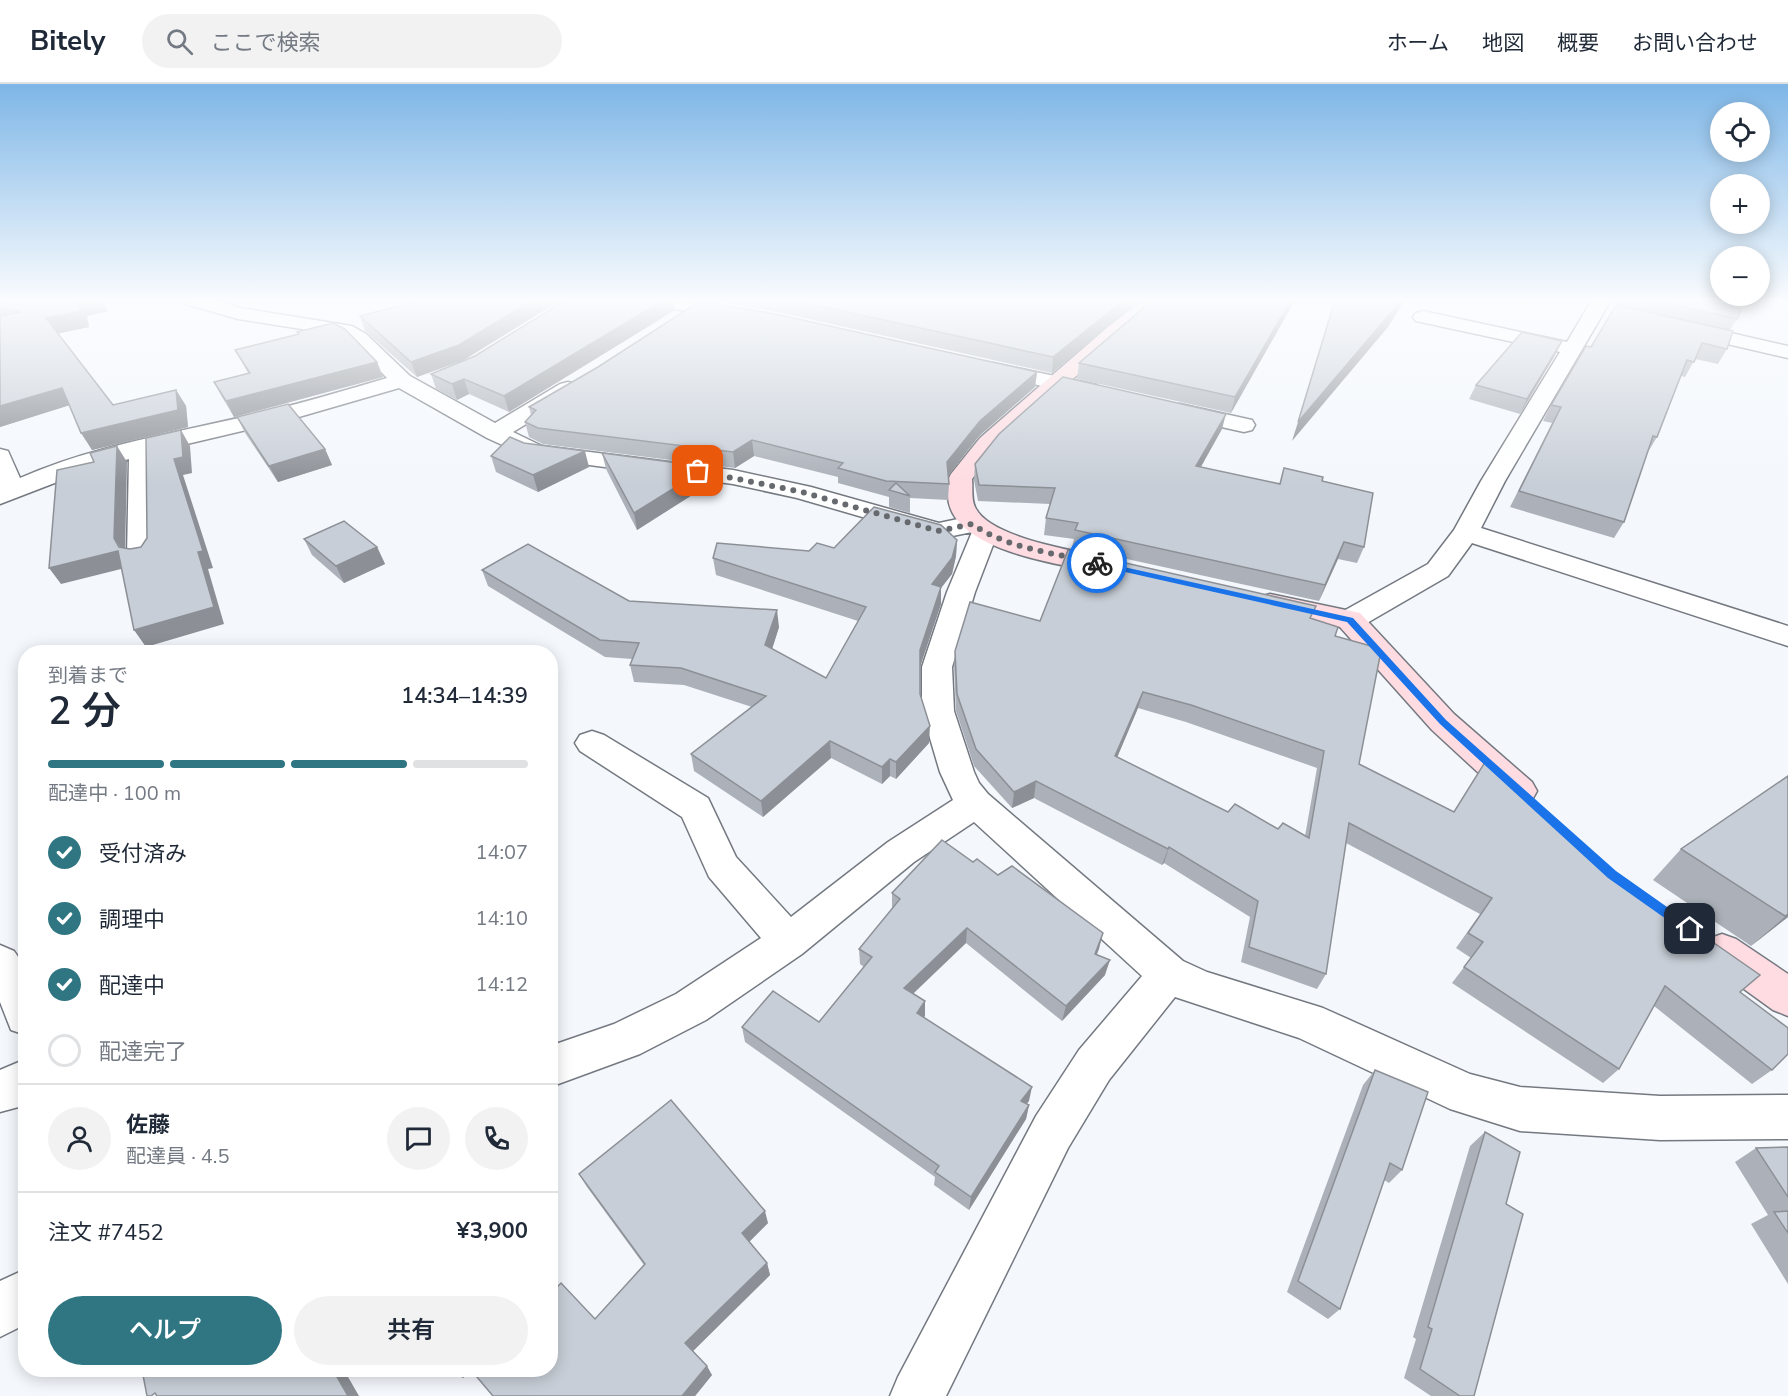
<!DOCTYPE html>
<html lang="ja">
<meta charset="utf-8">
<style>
:root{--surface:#fff;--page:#f2f2f3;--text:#1f2937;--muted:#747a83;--line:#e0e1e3;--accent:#2f7682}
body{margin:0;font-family:"Nunito Sans","Noto Sans JP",sans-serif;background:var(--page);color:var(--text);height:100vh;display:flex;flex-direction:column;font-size:22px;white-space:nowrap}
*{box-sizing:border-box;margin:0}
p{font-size:20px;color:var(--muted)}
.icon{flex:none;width:33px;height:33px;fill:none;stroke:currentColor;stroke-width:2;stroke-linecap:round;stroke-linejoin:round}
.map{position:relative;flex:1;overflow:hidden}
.panel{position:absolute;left:18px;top:561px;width:540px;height:732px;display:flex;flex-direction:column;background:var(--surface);border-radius:24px;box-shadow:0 3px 15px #0003}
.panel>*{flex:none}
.buttons{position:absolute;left:1710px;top:18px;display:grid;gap:12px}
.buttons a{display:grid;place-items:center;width:60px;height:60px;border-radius:50%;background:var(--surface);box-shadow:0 3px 15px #0003;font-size:30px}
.pin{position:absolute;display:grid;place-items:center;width:51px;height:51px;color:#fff;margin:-26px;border-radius:12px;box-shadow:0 3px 9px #0006}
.courier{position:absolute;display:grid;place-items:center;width:60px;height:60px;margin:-30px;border:4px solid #1a73e8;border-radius:50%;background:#fff;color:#222;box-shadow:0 2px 8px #0007}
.head em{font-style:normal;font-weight:600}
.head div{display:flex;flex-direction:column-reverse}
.head{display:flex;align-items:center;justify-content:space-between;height:102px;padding:0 30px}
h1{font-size:39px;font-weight:600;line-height:45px}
.bar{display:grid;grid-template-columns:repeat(4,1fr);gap:9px 6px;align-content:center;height:72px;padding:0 30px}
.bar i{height:8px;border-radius:4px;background:var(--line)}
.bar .current{background:var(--accent)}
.bar p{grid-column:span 4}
.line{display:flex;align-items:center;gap:15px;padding:0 30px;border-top:2px solid var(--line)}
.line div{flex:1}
.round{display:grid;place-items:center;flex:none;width:63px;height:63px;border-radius:32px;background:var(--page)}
ol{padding:0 30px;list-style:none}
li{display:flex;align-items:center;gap:18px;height:66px}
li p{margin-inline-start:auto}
li .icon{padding:6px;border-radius:50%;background:var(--accent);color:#fff;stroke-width:4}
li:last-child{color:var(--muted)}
li i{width:33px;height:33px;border:3px solid var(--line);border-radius:50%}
.primary-button{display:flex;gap:12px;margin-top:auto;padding:12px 30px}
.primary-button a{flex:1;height:69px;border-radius:36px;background:var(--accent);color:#fff;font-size:24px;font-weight:600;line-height:69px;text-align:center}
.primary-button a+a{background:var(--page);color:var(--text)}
header{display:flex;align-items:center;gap:36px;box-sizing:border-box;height:84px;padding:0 30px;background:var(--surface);border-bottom:2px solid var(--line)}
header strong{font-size:28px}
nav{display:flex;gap:33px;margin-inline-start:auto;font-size:21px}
.search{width:420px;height:54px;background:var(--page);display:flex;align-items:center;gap:15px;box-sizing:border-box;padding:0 21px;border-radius:33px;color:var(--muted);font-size:22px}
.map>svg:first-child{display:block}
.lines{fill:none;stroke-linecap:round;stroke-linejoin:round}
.minor-casing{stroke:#747981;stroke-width:3}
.secondary-casing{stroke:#747981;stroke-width:3}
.minor{fill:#fff;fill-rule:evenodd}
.secondary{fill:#fedce1;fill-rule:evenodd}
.wall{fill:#acb1b9;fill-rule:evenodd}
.shaded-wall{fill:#8c9096}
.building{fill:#c8ced7;stroke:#8c9096;stroke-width:1.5;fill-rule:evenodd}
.route{fill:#1a73e8}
.done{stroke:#66696d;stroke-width:6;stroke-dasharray:0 10.8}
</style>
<header>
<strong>Bitely</strong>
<div class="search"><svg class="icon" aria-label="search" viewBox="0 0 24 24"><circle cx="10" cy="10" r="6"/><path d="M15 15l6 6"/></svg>ここで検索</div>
<nav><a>ホーム</a><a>地図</a><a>概要</a><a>お問い合わせ</a></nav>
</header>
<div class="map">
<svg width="1788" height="1312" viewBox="0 0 1788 1312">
<rect width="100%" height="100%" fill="#f4f8fd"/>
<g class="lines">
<defs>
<g id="minor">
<path d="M184,216h31l25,8 112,18 14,8 44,42 85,47 65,-39 8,-2 8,2 3,5 -3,5 -63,38 29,14 191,24 78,17 128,36 33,-7 9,2 4,6 9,2 4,6 -23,60 -23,75 2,44 20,61 5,11 9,11 195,167 24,11 116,36 147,66 50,13 140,9 128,-1v44l-128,1 -140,-9 -70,-22 -151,-71 -124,-41 -66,83 -41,68 -122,248h-56l8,-19 138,-261 43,-66 63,-74 -168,-154 -60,40 -112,92 -96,66 -66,34 -90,33v-41l64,-22 62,-30 85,-56 -52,-61 -27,-60 -102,-66 -5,-8 5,-8 12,-4 12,4 104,63 28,59 55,60 97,-75 65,-42 -13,-28 -18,-61v-44l25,-75 25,-60 -34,7 -141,-41 -64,-14 -204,-27 -42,-19 -88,-50 -114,33 -132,31 2,103 -4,6 -10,2 -10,-2 -4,-6 2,-96 -38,10 -91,35v-55l8,2 12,27c79,-35 169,-47 252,-68 39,-9 77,-21 115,-32l-35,-36 -13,-7 -101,-16 -52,-15z"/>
<path d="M650,216h42l49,10 3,4 -3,4 -7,2 -75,-14 -7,-2z"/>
<path d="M1592,216h19l-106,181 -24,47 307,98v20l-316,-103 -24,33 -88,51 -10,2 -10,-2 -5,-7 5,-7 88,-49 26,-34 27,-49 79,-129 -144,-31 -3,-4 3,-4 7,-2 144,31z"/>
<path d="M1687,239l101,23v12l-108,-25 -3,-4 3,-4z"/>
<path d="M993,279l104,22 3,5 -3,5 -8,2 -103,-24 -4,-4 4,-4z"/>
<path d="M1180,320l72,16 3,5 -3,5 -8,2 -72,-16 -3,-5 3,-5z"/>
<path d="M0,861l14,6 12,17v67l-15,-5 -11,-28z"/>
<path d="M26,975v46l-26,7v-42z"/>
<path d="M26,1185v55l-26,13v-56z"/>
</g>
<g id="secondary">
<path d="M1143,216h22l-42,34 -127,114 -24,31c1,9 -1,20 3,28 15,33 110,45 143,53l4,6 -4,6 -10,2c-42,-9 -158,-22 -160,-78 0,-8 -1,-16 3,-22l29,-36 129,-112z"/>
<path d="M1270,510l90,19 94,101 78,68 5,9 -5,9 -12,4 -12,-4 -76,-70 -92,-103 -80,-18 -4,-6 4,-6z"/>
<path d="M1722,850l14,5 52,35v42l-15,-6 -65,-47 -6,-12 6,-12z"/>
</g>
</defs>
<!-- minor casing -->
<use href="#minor" class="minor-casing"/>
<!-- secondary casing -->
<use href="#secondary" class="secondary-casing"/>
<!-- minor -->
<use href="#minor" class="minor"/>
<!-- secondary -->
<use href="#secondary" class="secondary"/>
</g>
<!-- wall -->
<g class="wall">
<path d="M0,216h104l-1,1 5,10 -21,5 2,11 -31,6 55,72 63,-15 10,16 2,21 -96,23 -22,-45 -70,22z"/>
<path d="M566,216h107l2,10 -166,102 -40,-18 -12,6 -21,-11 -5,-15 44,-18z"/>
<path d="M711,216h428l-87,73 -270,-60z"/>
<path d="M1153,216h142l-64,113 -154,-34 2,-16z"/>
<path d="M1619,216h83l35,19 -7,11 -3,19 -9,15 -23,-5 -10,18 -4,-1 -24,61 -9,15 -24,70 -10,16 -104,-31 42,-84 -9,-2 8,-16 40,-58z"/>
<path d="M360,232l104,44 -47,17 -52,-46z"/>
<path d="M297,248l80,30 6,15 -149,40 -12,-20 -8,-15 34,-9 -13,-23 63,-15z"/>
<path d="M1555,271l-35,59 -51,-15 7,-14z"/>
<path d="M1037,288l-2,15 -56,49 -31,39 1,9 -1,16 -38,-2v15l-21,-6v-10l-51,-14v-6l-84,-21 -19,12 -192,-24 -14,-7 -4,-15 6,-7 -2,-8z"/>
<path d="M237,333l88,32 7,16 -54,17 -33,-49z"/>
<path d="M1222,345l-22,38 79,17 43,-3 42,66 -7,16 -19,-4 -19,42 -247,-54 2,-8 -30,-4 2,-17 4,-14 -72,-3 -4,-21 1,-16z"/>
<path d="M524,359l65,24 -51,25 -42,-20 -5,-16z"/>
<path d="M602,369l106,14 3,16 -74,47 -31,-61z"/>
<path d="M304,455l73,8 8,17 -41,19 -32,-28z"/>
<path d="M957,456l-1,16 -4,18 -11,14v16l-21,62v28l9,49 -33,36 -6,-3 -8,8 -51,-26 -68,59 -69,-46 -3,-17 61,-47 -68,-22 -50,-3 -4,-17 2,-6 -27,-2 -117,-71 -6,-16 147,31 150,26 -7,22 54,29 32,-57 -142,-46 -3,-17z"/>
<path d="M1311,535l24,17 24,128 381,228 32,78 -20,14 -98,-78 -35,63 -16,14 -151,-100 19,-25 -15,-10 24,-34 -134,-71 -20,131 -9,15 -76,-27 9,-45 -86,-54 -2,2 -128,-67 -22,10 -38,-42 -18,-55 -2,-44 1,-16 85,-30zM1138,624l48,14 131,46 -12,68 -27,-7 -50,-17 -111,-55z"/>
<path d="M1788,692v141l-37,29 -98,-66 28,-31z"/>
<path d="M973,778l25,13 105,58 -6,21 8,21 -43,46 -96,-78 -53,51 12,7 -1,16 105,84 -3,3 3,1 -3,14 -57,91 -35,-25 1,-8 -190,-135 -3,-15 77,-5 45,-55 -4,-3 -1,-15 33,-40v-16z"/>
<path d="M1375,986l27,100 -13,13 -5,-3 -44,129 -12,10 -41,-27 76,-207z"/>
<path d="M1485,1048l21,72 -32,192h-43l-27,-18 12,-39 -3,-2 57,-191z"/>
<path d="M1788,1063v137l-37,-60 17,-9 -33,-53 21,-14z"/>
<path d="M579,1090l189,49 -19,19 18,21 3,12 -77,76 19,24 -17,21h-202l-21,-25 -9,7 -11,-8 143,-51 49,-54 -57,-78z"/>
</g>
<!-- shaded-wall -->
<g class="shaded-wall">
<path d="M78,216h26l-1,1 5,10 -21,5 2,11 -33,7 -10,-16z"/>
<path d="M533,216h28l-97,60 -47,17 -6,-15z"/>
<path d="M664,216h9l2,10 -166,102 -5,-16z"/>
<path d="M1124,216h15l-87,73 1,-16z"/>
<path d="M1291,216h4l-64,113 4,-16z"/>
<path d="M1400,216h5l-17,27 -96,114 6,-19z"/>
<path d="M1562,257l-7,14 -35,59 7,-15z"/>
<path d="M377,278l6,15 -149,40 -8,-16z"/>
<path d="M1037,288l-2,15 -56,49 -33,42 1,-16 33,-41z"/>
<path d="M464,295l5,15 -12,6 -5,-16z"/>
<path d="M62,304l11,16 -73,23v-21z"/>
<path d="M176,306l10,16 2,21 -96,23 -11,-17z"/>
<path d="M1226,330l-4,15 -30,54 4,-17z"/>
<path d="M181,346l9,16 2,27 -9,2 30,93 -5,1 16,55 -78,23 -12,-17 64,-78 -24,-93z"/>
<path d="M752,356l2,16 -19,12 -2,-16z"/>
<path d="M117,362l10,16 -2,93 -11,-17z"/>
<path d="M325,365l7,16 -54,17 -9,-16z"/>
<path d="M585,367l4,16 -51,25 -5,-17z"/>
<path d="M708,383l3,16 -74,47 -3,-17z"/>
<path d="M957,456l-1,16 -4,18 -11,14v16l-21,63v-17l12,-66z"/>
<path d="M1344,458l-6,17 -19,42 6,-16z"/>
<path d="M377,463l8,17 -41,19 -8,-17z"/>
<path d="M118,467l11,16 -68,17 -12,-16z"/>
<path d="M777,526l2,17 -11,35 -3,-17z"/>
<path d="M1143,608l-5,16 -27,64 4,-16z"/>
<path d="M930,642l-1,17 -33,36v-17z"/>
<path d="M830,657l1,17 -68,59 -2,-16z"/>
<path d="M890,675v17l-8,8v-17z"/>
<path d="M1036,697l-2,17 -22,10 2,-16z"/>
<path d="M1169,763l-5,16 -2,2 6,-16z"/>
<path d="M1788,830v3l-37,29z"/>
<path d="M967,844l-1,15 -63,60 1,-15z"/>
<path d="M1103,849l-4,16 -8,20 4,-15z"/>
<path d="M1110,876l-5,15 -43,46 4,-15z"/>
<path d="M925,917v15l-9,12 1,-15z"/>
<path d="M1032,1003l-3,14 -11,13 3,-13z"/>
<path d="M1029,1021l-3,14 -57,91 2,-13z"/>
<path d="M765,1127l3,12 -22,22 -4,-12z"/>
<path d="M767,1179l3,12 -79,78 -6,-10z"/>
<path d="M707,1282l5,9 -17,21h-13z"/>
<path d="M333,1286h11l15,26h-11z"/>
<path d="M452,1286h21l-10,8z"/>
</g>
<!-- building -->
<g class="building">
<path d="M8,216h70l2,11 -34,7 67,87 63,-15 2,20 -97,23 -19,-45 -62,18v-90l21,-4 -21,-5v-5z"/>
<path d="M423,216h110l-74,45 -48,17 -51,-46z"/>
<path d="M566,216h98l-160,96 -40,-17 -12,5 -21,-10 44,-18z"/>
<path d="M792,216h332l-71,57z"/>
<path d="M1153,216h138l-56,97 -156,-34z"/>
<path d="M1335,216h65l-6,9 -96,113z"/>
<path d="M1654,216h48l39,9 -4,10z"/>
<path d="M700,217l80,14 257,57 -57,49 -33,41 2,22 -63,-3 -48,-13 5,-5 -91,-23 -19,12 -195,-24 -13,-6 11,-12 -7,-3 69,-40z"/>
<path d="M1616,221l117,26 -6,18 -25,-6 -8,19 -7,-2 -30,77 -4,-1 -29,86 -105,-31 42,-84 -10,-2 35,-59 5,1z"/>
<path d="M333,239l12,6 32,33 -151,39 -12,-19 36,-9 -15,-23 64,-16 -2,-2z"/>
<path d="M1522,248l40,9 -35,58 -51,-14z"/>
<path d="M1063,293l163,37 -30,52 84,18 4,-16 39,9 -1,4 51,12 -9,54 -20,-5 -19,43 -250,-55 3,-7 -32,-5 9,-30 -76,-3 -4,-21 24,-30z"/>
<path d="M288,320l37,45 -56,17 -32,-49z"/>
<path d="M181,346l2,27 -9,2 29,92 -5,1 16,55 -80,23 -16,-79 -69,17 8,-98 37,-8 -4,-9 27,-7 -3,92 5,9 11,2 11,-2 6,-9 -1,-100z"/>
<path d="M510,353l14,6 61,8 -52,24 -42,-19z"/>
<path d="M602,369l106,14 -74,46z"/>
<path d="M896,399l14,13 -21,-6z"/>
<path d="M874,423l67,18 16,15 -5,18 -20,26 9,3 -21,63v44l10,32 -34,36 -6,-3 -8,8 -52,-26 -69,60 -70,-47 75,-58 -85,-28 -51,-3 9,-22 -39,-3 -118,-70 46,-26 101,57 148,9 -12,35 61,33 40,-71 -153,-49 4,-15 92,8 8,-8 17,5z"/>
<path d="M344,437l33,26 -41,19 -32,-27z"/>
<path d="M1068,466l248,56 -6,12 28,9 -3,9 43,12 3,3 -22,113 95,48 33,-53 125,113 148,103 -20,17 48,36v26l-16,16 -107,-84 -46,83 -155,-102 19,-25 -15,-9 24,-35 -143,-75 -23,151 -77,-27 9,-46 -89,-54 -1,2 -132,-68 -22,11 -38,-43 -19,-55 -2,-43 15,-49 70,19zM1143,608l48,13 133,46 -15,87 -26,-15 -5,6 -43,-25 -7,8 -113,-56z"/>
<path d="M1788,692v138l-3,2 -104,-67z"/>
<path d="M942,756l31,22 4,-3 21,16 14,-9 91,67 -8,21 15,6 -44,46 -99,-78 -63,60 21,13 -8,12 115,74 -11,14 8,4 -58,92 -36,-25 4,-6 -197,-139 31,-36 46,31 53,-65 -13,-8 41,-50 -8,-6z"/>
<path d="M1375,986l53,22 -26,78 -12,-7 -50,146 -42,-28z"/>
<path d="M671,1016l94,111 -23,22 25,30 -82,80 22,23 -25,30h-189l-22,-26h79v-76l11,-11 34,36 50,-55 -66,-90z"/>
<path d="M1485,1048l35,20 -14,52 17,10 -49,182h-14l-40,-27 12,-40 -4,-2z"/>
<path d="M1788,1063v50l-32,-49z"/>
<path d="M1788,1127v22l-14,-21z"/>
<path d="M142,1286h191l15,26h-191l-2,-3 -4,3h-4z"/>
</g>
<!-- sky -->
<linearGradient id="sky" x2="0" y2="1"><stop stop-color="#7eb6e7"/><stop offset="0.54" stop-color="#fafcfe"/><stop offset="1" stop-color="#fafcfe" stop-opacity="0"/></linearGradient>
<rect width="1788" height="400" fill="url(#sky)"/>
<!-- route -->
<path class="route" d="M1097,477l256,57 93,102 170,151 78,55v7h-8l-78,-55 -168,-154 -93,-102 -253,-57 -1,-2z"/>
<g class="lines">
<!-- done -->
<path class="done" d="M698,387l104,21 136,39 34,-7c36,25 83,29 125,39"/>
</g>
</svg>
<div class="buttons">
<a><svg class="icon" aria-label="locate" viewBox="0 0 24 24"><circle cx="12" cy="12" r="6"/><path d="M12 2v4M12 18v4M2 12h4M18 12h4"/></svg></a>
<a>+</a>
<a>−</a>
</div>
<div class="pin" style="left:698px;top:387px;background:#ea580c"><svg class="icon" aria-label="bag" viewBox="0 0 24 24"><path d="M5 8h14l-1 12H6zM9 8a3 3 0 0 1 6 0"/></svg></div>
<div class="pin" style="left:1690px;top:845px;background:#1f2937"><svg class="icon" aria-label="home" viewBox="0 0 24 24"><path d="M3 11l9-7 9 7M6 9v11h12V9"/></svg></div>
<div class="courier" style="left:1097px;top:479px"><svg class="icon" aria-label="bike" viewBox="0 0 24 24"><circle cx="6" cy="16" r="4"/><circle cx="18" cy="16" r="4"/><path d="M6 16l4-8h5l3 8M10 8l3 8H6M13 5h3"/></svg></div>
<section class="panel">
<div class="head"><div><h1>2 分</h1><p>到着まで</p></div><em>14:34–14:39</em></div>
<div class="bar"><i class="current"></i><i class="current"></i><i class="current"></i><i></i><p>配達中 · 100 m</p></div>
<ol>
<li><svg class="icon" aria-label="check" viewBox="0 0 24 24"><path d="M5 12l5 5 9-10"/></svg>受付済み<p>14:07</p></li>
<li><svg class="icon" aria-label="check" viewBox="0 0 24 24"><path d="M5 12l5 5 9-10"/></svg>調理中<p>14:10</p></li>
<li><svg class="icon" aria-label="check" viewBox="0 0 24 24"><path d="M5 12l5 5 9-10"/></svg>配達中<p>14:12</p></li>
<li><i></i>配達完了</li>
</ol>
<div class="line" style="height:108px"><a class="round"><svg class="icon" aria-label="person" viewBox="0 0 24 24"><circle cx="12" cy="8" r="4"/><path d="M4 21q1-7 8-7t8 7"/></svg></a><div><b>佐藤</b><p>配達員 · 4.5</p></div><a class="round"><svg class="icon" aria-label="chat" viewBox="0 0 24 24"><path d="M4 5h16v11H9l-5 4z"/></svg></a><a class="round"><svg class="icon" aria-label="phone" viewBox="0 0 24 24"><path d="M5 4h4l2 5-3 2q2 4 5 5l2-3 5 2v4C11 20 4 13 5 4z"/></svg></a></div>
<div class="line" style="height:78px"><div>注文 #7452</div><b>¥3,900</b></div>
<div class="primary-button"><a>ヘルプ</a><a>共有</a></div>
</section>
</div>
